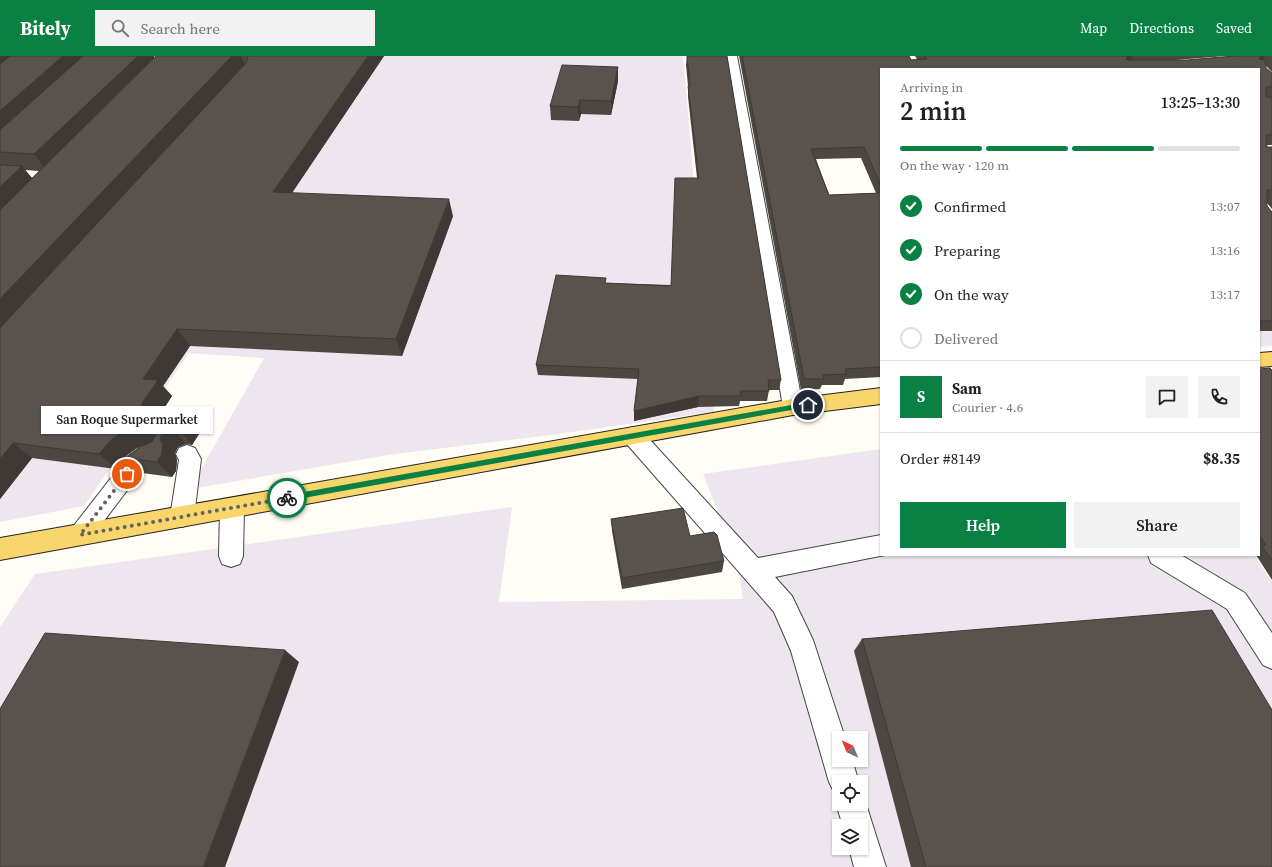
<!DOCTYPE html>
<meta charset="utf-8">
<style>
:root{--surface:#fff;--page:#f2f2f2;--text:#202124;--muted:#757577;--line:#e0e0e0;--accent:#0b8043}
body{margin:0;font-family:"Source Serif 4",serif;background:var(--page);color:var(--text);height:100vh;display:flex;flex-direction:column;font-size:15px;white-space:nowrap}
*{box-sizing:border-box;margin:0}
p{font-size:13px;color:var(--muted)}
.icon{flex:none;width:22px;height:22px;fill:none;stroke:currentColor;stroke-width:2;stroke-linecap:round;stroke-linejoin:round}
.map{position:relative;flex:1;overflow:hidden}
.drawer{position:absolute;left:880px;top:12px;width:380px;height:488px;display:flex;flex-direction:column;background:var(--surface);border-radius:0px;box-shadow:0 1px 3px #0004}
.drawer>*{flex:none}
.needle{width:26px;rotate:316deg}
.controls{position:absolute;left:832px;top:675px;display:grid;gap:8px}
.controls a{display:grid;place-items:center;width:36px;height:36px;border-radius:0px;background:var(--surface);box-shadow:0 1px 3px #0004;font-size:20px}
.pin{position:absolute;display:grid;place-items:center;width:34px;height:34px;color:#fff;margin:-17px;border:2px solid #fff;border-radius:50%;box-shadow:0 1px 4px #0007}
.courier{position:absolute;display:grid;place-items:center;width:40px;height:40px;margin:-20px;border:3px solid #0b8043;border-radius:50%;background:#fff;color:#222;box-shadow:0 1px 5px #0007}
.bubble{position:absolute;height:28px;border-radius:0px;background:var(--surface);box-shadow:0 1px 3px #0004;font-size:13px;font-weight:600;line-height:28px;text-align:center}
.overview em{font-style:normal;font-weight:600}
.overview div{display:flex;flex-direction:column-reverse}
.overview{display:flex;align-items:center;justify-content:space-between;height:68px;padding:0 20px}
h1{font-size:26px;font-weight:600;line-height:30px}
.bar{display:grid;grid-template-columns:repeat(4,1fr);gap:6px 4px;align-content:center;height:48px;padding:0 20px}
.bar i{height:5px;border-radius:3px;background:var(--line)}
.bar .active{background:var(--accent)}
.bar p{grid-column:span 4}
.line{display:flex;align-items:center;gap:10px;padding:0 20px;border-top:1px solid var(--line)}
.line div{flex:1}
.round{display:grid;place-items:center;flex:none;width:42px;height:42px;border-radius:0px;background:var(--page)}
ol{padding:0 20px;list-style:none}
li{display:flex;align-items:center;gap:12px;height:44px}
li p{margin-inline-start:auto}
li .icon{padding:4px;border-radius:50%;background:var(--accent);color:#fff;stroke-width:4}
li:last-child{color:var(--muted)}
li i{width:22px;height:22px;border:2px solid var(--line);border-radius:50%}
.button{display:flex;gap:8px;margin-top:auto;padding:8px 20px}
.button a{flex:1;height:46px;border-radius:0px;background:var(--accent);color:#fff;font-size:16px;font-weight:600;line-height:46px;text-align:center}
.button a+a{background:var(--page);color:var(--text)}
header{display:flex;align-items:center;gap:24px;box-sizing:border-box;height:56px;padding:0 20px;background:var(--accent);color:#fff}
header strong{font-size:19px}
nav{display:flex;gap:22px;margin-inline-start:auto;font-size:14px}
.search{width:280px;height:36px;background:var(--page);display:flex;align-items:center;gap:10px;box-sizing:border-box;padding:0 14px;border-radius:0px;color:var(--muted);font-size:15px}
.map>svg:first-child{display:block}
.industrial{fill:#eee6ef;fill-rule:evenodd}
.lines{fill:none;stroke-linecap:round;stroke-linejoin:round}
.minor-casing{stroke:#444;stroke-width:2}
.major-casing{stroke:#222;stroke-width:2}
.minor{fill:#fff;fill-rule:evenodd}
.major{fill:#f9d66b;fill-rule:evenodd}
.wall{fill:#4d4742;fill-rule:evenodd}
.shaded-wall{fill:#3f3936}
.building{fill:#5a524d;stroke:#3f3936}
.route{fill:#0b8043}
.done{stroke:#646461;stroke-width:4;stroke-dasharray:0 7.2}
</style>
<header>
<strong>Bitely</strong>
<div class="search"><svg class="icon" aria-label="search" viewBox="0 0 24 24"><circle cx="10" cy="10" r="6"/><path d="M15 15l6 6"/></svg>Search here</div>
<nav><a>Map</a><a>Directions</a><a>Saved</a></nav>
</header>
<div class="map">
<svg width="1272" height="811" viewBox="0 0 1272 811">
<rect width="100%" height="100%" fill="#fffdf5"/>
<!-- industrial -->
<g class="industrial">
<path d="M177,0h506l31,356 -163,23 -157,19 -204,35 74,-131 -75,-5 -105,153 -84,16v-290z"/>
<path d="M1259,221l13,16v53l-13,1z"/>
<path d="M881,393v106h373l18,27v285h-1272v-240l35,-53 477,-67 -13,95 244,-3 -6,-39 -34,-86zM839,682h22v22h-22zM839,726h22v22h-22zM839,770h22v22h-22z"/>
</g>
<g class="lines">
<defs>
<g id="minor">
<path d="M725,0h12l66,351 -3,6 -7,2 -7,-2 -3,-6z"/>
<path d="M633,371l8,3 117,128 123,-23v20h4l-110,22 17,19 21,44 32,98h-6v22h13l7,22h-20v13l-5,-3 -5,-10 -38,-131 -17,-39 -149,-170 -3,-6 3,-6z"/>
<path d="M158,385l8,3 3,6 -3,6 -12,5 -10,7 -56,74 -8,3 -8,-3 -4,-7 4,-7 56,-72 10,-7z"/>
<path d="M187,389l8,3 6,11 -7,58 -4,7 -8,3 -8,-3 -4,-7 9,-57 -3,-6 3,-6z"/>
<path d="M232,442l8,3 4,7 -1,48 -3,8 -9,3 -9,-3 -3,-8 1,-48 4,-7z"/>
<path d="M1148,499h33l64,38 27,40v36l-9,-4 -36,-56 -76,-46z"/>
<path d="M861,737l5,11 20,63h-32l-5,-19h12v-22h-18l-7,-22 3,-7v7h22z"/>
</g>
<g id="major">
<path d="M1272,296v14l-13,1v-14z"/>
<path d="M881,332v16l-88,11 -793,145v-22l793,-139z"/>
</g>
</defs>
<!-- minor casing -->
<use href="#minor" class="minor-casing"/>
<!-- major casing -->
<use href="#major" class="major-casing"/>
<!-- minor -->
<use href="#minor" class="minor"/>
<!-- major -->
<use href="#major" class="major"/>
</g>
<!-- wall -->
<g class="wall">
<path d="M0,0l155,1 1,-1h228l-92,137 161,23 -51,140 -212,-10 -27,40 9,10 -8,12 27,3 13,15 -12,19 -6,-1 -8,3 -3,6 2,7 -1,11 -4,6 -30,-4 -16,-15 25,-16 -14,6 -10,7 -11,14 -84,-11 -32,41zM25,114l14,1 -7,7z"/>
<path d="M687,0h40l54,324 -2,10h-10l-2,11h-27l-1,5 -41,1 -64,14v-10l4,-32 -100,-4 -2,-10 70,-82 65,2 26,-107 -9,-81v-11l-2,-21z"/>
<path d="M739,0h170l2,4 6,-1 -2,-3h311l-51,4h12l47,-4h38v16l-6,-6v2l6,5v72h-5v2h5v62l-5,-6v3l5,6v119h-13v-262h-378v308l-36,2 -2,6h-21l-2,4 -19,1zM861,102l15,35 -47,2 -13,-36z"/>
<path d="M618,11v14l-7,34 -30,-1 -2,7 -28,-1 -1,-14z"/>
<path d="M1259,313l13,1v210l-16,-25h3z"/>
<path d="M611,463l79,17 34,25 -2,11 -100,17 -10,-58z"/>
<path d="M862,583l410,228h-361l-57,-216z"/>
</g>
<!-- shaded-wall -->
<g class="shaded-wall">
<path d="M0,0h22l-22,17z"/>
<path d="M63,0h29l-92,84v-29z"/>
<path d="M138,0h16l4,6 -111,109 -13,-17z"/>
<path d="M232,0h9l6,14 -247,264v-35z"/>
<path d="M368,0h16l-103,153 -8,-17z"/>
<path d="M1128,0h5l-4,8 -6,1z"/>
<path d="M1262,0h3l-6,9 1,-8z"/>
<path d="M618,11v14l-7,34v-14z"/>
<path d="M580,44l1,14 -2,7 -1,-14z"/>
<path d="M22,110l14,17 -36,35v-31z"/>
<path d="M449,143l4,17 -51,140 -6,-17z"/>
<path d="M177,273l13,17 -27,40 9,10 -16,25 -15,-16 2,-26z"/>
<path d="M699,340l-1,11 -64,14v-10z"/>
<path d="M191,355l13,15 -12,19 -13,-15z"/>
<path d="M144,368l15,16 -22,8 -10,7 -11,14 -17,-15 12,-14 11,-8z"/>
<path d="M173,372l13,16 -8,3 -3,6 2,7 -1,11 -4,6 -15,-15 3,-24 3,-6z"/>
<path d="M13,387l19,15 -32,41v-40z"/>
<path d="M285,594l14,12 -74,205h-22z"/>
</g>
<!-- building -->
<g class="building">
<path d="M10,0h53l-63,55v-47z"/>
<path d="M83,0h55l-104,98 -34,-2v-22z"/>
<path d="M156,0h76l-232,243v-89z"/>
<path d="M247,0h121l-95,136 176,7 -53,140 -219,-10 -34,50 15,1 -17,25 50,6 -12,19 -6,-2 -10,4 -3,6 3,7 -2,11 -4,6 -31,-4 14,-11 12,-5 4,-7 -3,-7 -9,-4 -22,8 -11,8 -12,14 -86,-11 -13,16v-131l246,-265 2,-4z"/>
<path d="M687,0h40l54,324h-13l1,11h-29l1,5h-42l-65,15 5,-42 -103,-4 20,-90 50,3 -1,5 66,3 4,-108h24l-11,-92h2z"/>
<path d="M742,0h167l2,4 16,-1 -2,-3h203l-2,3 2,1h59l47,-4h28l-2,1 -1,2 6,1 1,8 6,5v14h-6v10h6v38h-6l1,12h5v43h-5v16l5,6v109h-13v-252h-378v117l-17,-39 -53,2 18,46 52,-2v174l-36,2 2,5 -24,1 1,4h-20z"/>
<path d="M562,9l56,2 -7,34 -31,-1 -2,7 -28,-1z"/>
<path d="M0,109l22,1 -22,21z"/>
<path d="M1270,312l2,2v190l-10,-14 4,-1 -7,-10v-166z"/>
<path d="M683,452l7,28 24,-4 3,3 7,26 -102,17 -11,-59z"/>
<path d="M1212,554l60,100v157h-346l-64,-228z"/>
<path d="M45,577l240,17 -82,217h-203v-158z"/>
</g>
<!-- route -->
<path class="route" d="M808,346l3,3 -3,2 -521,94 -3,-3 3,-3z"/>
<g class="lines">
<!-- done -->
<path class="done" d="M127,418l-47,61 207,-37"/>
</g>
</svg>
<div class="controls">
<a><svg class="needle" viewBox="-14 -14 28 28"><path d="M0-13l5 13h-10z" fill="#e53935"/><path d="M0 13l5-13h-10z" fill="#757577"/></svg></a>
<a><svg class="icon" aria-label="locate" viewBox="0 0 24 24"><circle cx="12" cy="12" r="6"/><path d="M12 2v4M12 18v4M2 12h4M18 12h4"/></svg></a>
<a><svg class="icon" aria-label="layers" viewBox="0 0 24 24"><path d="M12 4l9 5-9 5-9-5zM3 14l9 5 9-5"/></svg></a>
</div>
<div class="pin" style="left:127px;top:418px;background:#ea580c"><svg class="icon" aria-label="bag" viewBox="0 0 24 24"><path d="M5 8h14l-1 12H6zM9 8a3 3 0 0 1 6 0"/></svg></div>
<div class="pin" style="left:808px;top:349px;background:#1f2937"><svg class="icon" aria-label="home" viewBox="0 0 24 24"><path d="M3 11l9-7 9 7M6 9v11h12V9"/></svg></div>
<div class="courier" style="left:287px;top:442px"><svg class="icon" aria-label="bike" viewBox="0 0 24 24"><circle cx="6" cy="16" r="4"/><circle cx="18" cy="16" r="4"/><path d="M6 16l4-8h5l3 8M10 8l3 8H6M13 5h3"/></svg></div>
<div class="bubble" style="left:41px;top:350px;width:172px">San Roque Supermarket</div>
<section class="drawer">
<div class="overview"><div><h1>2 min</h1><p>Arriving in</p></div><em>13:25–13:30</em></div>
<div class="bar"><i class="active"></i><i class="active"></i><i class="active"></i><i></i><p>On the way · 120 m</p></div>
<ol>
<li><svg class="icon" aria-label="check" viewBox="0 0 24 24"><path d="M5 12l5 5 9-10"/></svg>Confirmed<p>13:07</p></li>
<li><svg class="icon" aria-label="check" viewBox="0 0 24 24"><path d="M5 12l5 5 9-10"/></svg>Preparing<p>13:16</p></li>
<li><svg class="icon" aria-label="check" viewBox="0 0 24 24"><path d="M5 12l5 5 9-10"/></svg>On the way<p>13:17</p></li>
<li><i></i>Delivered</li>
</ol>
<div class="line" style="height:72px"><b class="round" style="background:var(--accent);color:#fff">S</b><div><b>Sam</b><p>Courier · 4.6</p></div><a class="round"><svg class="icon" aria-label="chat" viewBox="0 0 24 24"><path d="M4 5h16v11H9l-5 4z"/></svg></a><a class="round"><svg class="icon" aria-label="phone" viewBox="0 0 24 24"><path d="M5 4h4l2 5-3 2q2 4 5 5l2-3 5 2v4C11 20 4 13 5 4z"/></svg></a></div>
<div class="line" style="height:52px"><div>Order #8149</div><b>$8.35</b></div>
<div class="button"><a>Help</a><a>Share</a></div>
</section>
</div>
